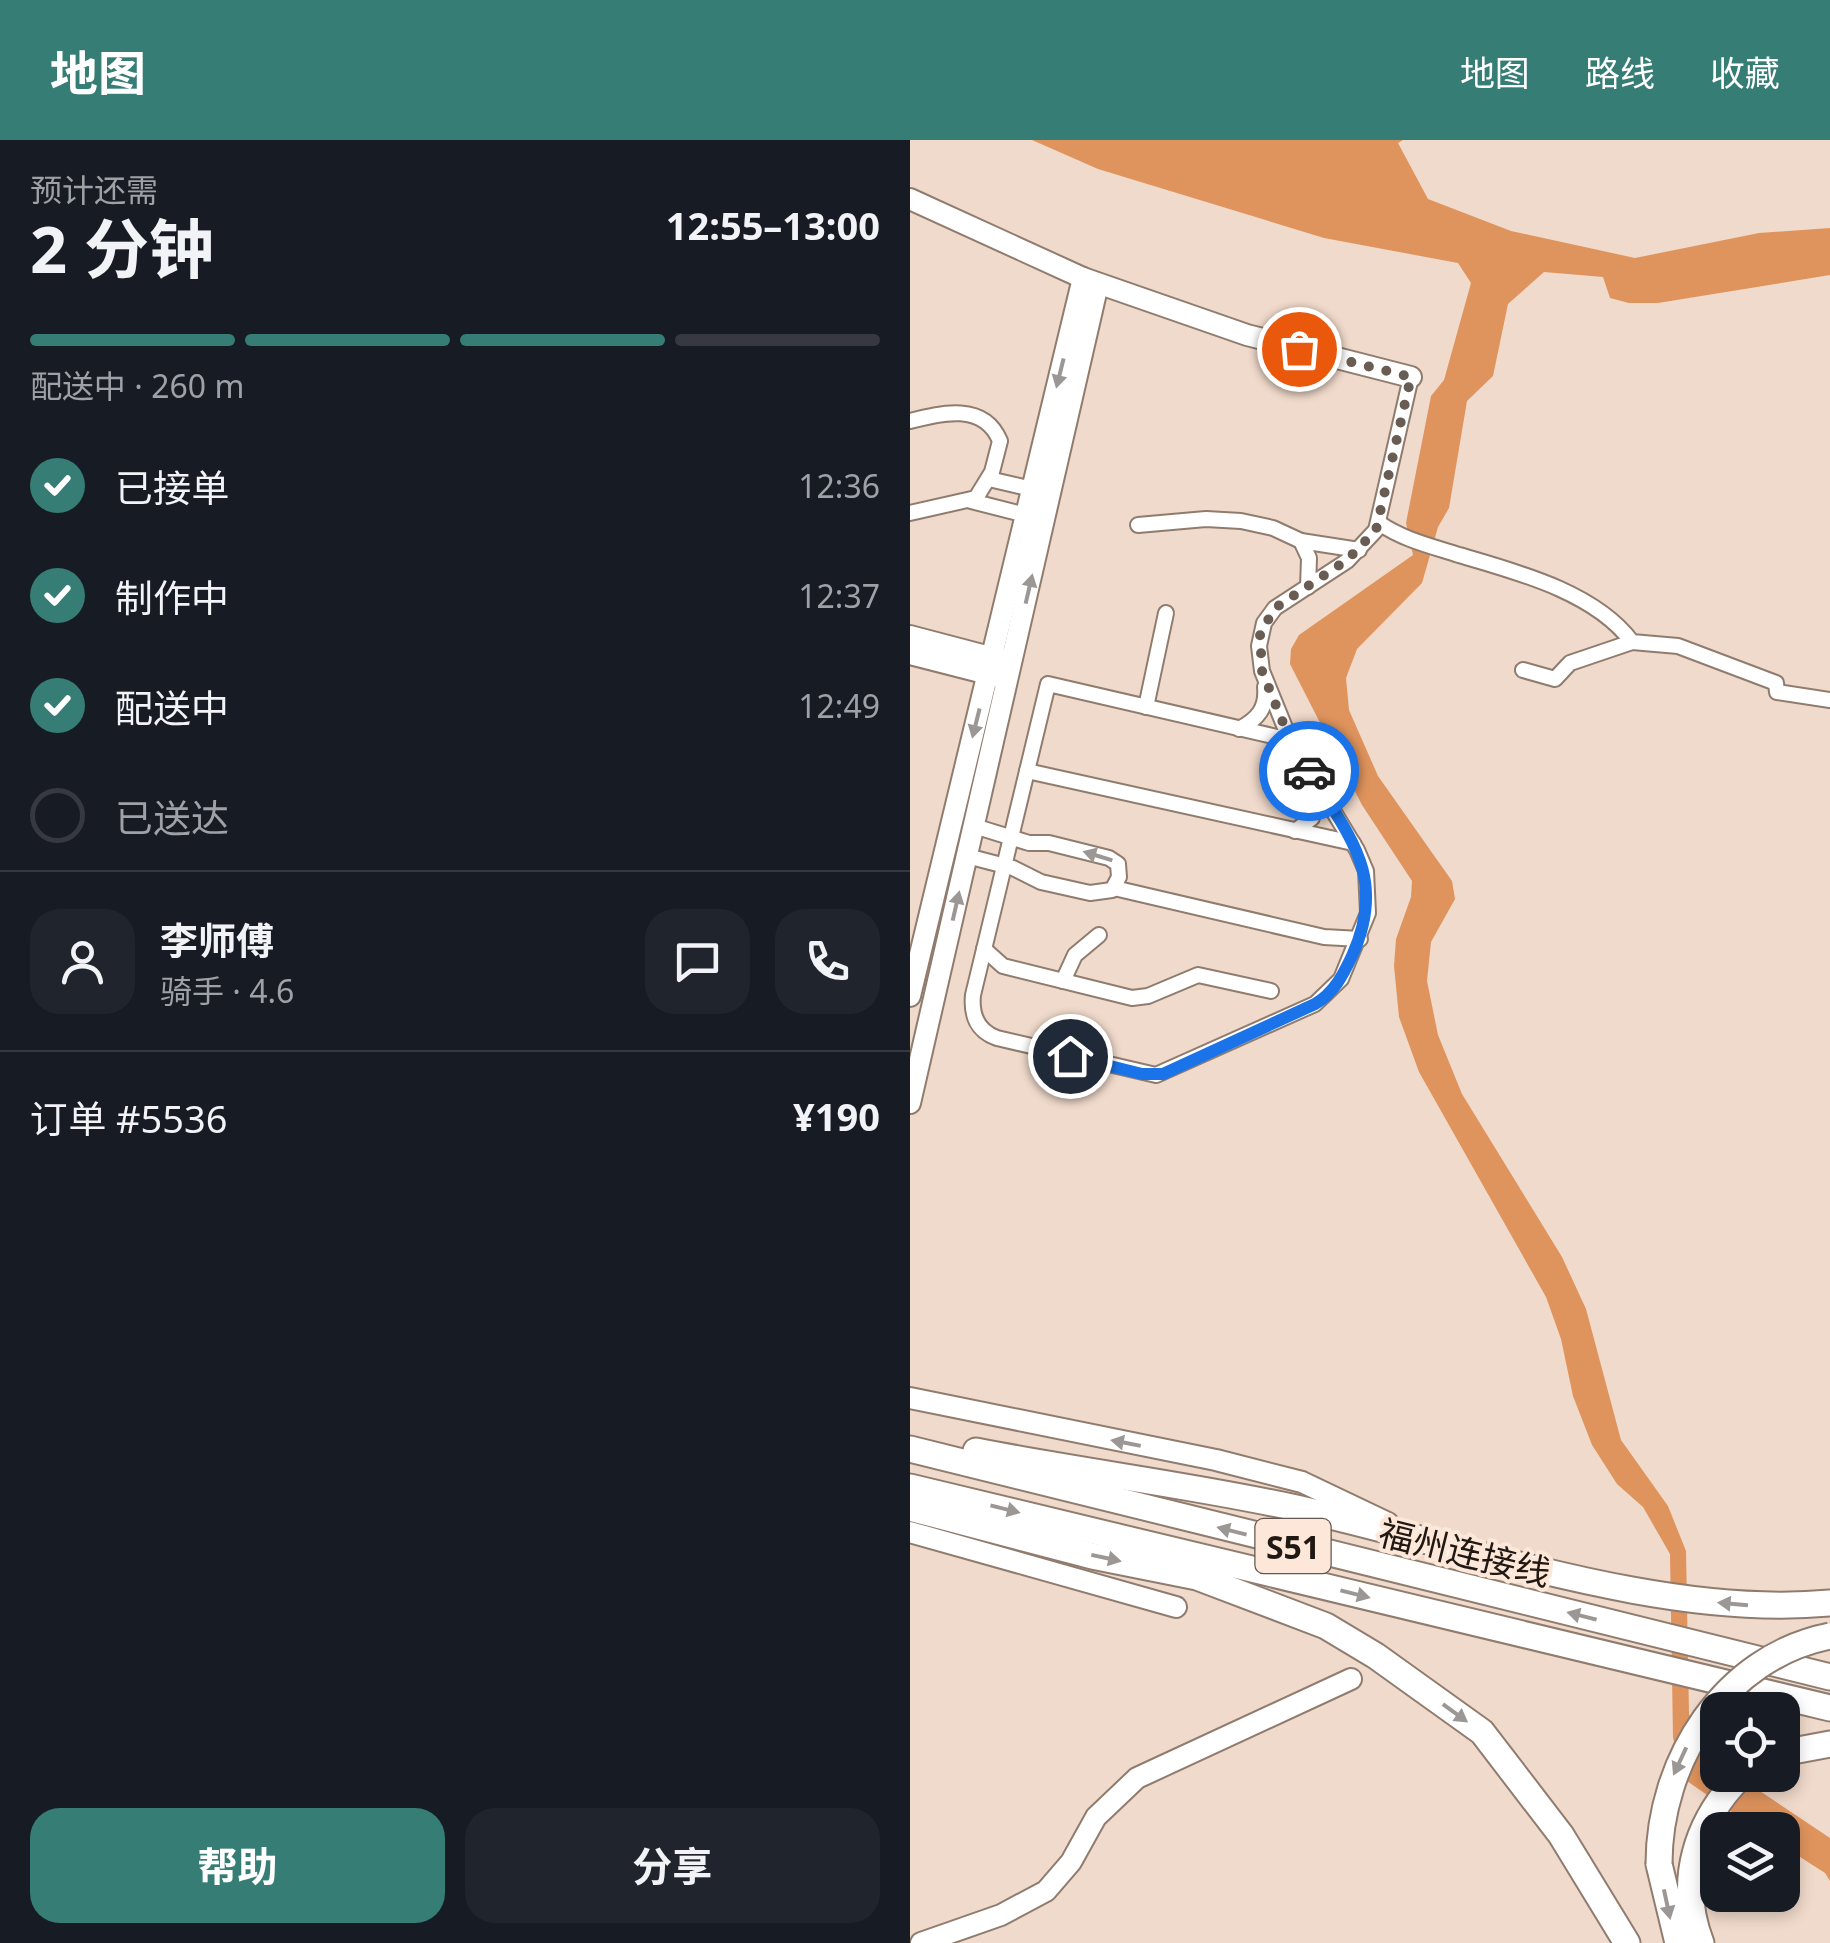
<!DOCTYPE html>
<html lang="zh">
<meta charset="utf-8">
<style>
:root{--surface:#171b24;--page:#20242c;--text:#f1f3f6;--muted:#9ea1a6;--line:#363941;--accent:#367d75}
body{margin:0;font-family:"Noto Sans","Noto Sans SC",sans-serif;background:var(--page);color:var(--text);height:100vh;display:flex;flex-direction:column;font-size:38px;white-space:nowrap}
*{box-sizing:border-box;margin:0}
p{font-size:32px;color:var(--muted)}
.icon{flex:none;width:55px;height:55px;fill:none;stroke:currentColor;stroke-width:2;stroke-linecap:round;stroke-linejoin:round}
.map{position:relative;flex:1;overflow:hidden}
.sheet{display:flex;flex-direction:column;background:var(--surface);width:910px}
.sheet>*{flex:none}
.tools{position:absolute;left:790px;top:1552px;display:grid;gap:20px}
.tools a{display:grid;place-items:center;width:100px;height:100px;border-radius:20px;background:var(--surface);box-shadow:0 5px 15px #0003;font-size:50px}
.pin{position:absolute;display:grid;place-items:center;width:85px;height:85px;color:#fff;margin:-42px;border:5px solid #fff;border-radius:50%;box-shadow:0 2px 10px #0007}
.courier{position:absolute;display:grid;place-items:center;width:100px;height:100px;margin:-50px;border:8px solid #1a73e8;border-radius:50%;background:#fff;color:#222;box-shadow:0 2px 12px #0007}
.headline em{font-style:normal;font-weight:700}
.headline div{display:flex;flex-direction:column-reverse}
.headline{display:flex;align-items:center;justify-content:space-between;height:170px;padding:0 30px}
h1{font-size:65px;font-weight:700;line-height:75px}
.bar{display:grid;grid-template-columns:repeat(4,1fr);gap:15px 10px;align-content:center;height:120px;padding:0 30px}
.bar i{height:12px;border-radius:8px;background:var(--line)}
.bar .on{background:var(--accent)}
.bar p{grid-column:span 4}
.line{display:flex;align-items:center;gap:25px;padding:0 30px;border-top:2px solid var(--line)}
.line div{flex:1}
.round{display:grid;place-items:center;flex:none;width:105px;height:105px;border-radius:30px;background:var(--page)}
ol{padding:0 30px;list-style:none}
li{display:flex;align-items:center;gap:30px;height:110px}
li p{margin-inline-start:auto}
li .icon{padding:10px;border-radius:50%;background:var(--accent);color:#fff;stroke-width:4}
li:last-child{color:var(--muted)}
li i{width:55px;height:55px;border:5px solid var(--line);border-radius:50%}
.action{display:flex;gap:20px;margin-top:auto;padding:20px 30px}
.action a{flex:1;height:115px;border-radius:30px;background:var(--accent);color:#fff;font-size:40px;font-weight:700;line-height:115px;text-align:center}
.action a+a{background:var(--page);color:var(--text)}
header{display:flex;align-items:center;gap:60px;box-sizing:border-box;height:140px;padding:0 50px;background:var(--accent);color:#fff}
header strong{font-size:48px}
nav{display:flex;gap:55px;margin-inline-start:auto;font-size:35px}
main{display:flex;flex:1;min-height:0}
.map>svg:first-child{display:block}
.water{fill:#e0945d}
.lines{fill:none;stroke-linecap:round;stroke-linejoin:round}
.street-casing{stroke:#907c6e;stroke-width:18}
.secondary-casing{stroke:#907c6e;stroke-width:24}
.highway-casing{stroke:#907c6e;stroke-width:29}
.street{stroke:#fff;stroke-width:14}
.secondary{stroke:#fff;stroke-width:20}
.highway{stroke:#fff;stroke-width:25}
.highway-bridge-casing{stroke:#907c6e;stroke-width:29;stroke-linecap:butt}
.highway-bridge{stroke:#fff;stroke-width:25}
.oneway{fill:#9b9795}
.done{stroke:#695c53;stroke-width:10;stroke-dasharray:0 18}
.route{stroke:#1a73e8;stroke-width:12}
.labels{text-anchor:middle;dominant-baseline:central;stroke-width:8;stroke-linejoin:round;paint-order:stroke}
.shield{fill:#fde7d8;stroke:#62564e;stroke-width:2.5}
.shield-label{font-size:32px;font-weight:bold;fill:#201813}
.street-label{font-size:35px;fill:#201813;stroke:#fde7d8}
</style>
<header>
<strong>地图</strong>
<nav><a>地图</a><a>路线</a><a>收藏</a></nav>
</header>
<main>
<section class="sheet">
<div class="headline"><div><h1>2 分钟</h1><p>预计还需</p></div><em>12:55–13:00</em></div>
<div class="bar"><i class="on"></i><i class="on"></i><i class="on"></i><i></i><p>配送中 · 260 m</p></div>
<ol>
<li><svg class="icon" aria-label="check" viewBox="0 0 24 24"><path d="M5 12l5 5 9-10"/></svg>已接单<p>12:36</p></li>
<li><svg class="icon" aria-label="check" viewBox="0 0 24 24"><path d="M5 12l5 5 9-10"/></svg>制作中<p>12:37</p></li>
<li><svg class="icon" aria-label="check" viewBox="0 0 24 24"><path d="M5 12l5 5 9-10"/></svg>配送中<p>12:49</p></li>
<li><i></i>已送达</li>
</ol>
<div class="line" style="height:180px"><a class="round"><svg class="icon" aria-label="person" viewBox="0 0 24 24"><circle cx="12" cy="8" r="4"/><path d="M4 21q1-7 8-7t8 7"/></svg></a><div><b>李师傅</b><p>骑手 · 4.6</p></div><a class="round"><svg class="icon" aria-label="chat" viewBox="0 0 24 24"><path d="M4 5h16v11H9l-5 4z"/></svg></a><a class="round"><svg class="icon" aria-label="phone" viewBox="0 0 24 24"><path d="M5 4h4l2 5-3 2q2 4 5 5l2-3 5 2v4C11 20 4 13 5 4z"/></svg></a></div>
<div class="line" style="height:130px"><div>订单 #5536</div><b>¥190</b></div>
<div class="action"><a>帮助</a><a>分享</a></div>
</section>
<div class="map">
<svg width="920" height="1803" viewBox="0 0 920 1803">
<rect width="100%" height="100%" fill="#f0dacb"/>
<!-- water -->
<path class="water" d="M122,0h371l-5,3 30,56 83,32 124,27 124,-25 71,-5v47l-172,28h-29l-19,-5 -7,-21 -59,-5 -36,32 -15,72 -26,25 -18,107 -11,19 -16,56 -65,66 -11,29 3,32 29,66 74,105 3,18 -24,43 -4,39 11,54 24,59 100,163 24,52 35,131 47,66 18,45 3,163 17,41 11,7 1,13h18l94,63v43l-5,-8 -42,-27 -1,-16h-24l-74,-51 -11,-41 -3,-184 -27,-47 -26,-23 -25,-39 -19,-49 -12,-57 -15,-42 -127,-225 -20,-55 -5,-51 2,-27 15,-42 1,-16 -50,-76 -72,-141 1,-15 8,-14 114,-80 -7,-32 25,-127 13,-16 27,-97 -13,-20 -134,-25 -226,-69z"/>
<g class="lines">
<defs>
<g id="street">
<path d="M0,281c31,-8 74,-19 90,20l-8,31 -16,26 -66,15"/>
<path d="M79,339l43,10"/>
<path d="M61,361l55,14"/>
<path d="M469,383c25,17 52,23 80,32 58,17 136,37 173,87l46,4 98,37 1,9 53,8"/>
<path d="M228,385l68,-6 35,2 32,7 28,13 58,9"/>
<path d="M391,401l8,17 -1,29"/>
<path d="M613,530l32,9 15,-16 62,-21"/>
<path d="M236,567l20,-94"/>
<path d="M329,589c19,-10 28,-21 26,-42"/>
<path d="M380,600l-242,-56 -75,311c-2,20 4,36 24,43l159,37 159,-71 26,-25 27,-66 -2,-42 -9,-21 -67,-110 -28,-69 -3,-25 5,-23 11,-15 72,-47 29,-31 35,-153"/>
<path d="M117,631l326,72"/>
<path d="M385,691l17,-13 5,-31"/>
<path d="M57,716l46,12 28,14 49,11 22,-3 7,-13 -1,-13 -9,-6 -60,-15h-20l-55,-17"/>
<path d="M204,748l210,49 36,2"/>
<path d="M74,809l19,17 129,32 16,-2 50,-21 73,16"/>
<path d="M153,841l12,-26 24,-20"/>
</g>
<g id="secondary">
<path d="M0,59l173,79 164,57 164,42"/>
<path d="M0,496l95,25"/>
<path d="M0,514l90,23"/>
<path d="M0,856l173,-718"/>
<path d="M0,963l188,-819"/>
<path d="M0,1258l306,62 86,22 86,41"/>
<path d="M0,1392l266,75"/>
<path d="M11,1803l80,-28 45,-24 25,-29 25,-45 41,-39 214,-99"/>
</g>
<g id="highway">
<path d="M0,1309l920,228"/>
<path d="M66,1311c106,21 215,34 320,57 168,37 363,111 534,95"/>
<path d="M0,1347l920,221"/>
<path d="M0,1368l182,48 105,21 129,49 50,30 106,76 79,103 66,108"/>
<path d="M872,1613l48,-9"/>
<path d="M749,1724l19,79"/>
<path d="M791,1803c-24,-61 -5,-123 41,-168"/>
</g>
</defs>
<!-- street casing -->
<use href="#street" class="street-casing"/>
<!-- secondary casing -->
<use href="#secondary" class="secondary-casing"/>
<!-- highway casing -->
<use href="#highway" class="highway-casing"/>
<!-- street -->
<use href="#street" class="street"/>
<!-- secondary -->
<use href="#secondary" class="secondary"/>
<!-- highway -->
<use href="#highway" class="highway"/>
<defs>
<path id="highway-bridge" d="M749,1724c0,-103 65,-207 171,-228"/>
</defs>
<!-- highway-bridge casing -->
<use href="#highway-bridge" class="highway-bridge-casing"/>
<!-- highway-bridge -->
<use href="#highway-bridge" class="highway-bridge"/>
</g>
<!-- one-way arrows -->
<defs><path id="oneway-solid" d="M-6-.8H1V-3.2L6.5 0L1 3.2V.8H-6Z" transform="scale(2.5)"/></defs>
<g class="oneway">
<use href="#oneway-solid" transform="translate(150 233) rotate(104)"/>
<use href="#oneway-solid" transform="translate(119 449) rotate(-77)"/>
<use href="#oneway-solid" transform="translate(66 583) rotate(104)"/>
<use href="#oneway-solid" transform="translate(188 716) rotate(-163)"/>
<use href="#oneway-solid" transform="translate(46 766) rotate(-77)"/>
<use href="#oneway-solid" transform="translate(216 1303) rotate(-169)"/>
<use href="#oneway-solid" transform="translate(95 1369) rotate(14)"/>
<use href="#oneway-solid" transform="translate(322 1391) rotate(-166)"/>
<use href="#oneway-solid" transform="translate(196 1418) rotate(12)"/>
<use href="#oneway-solid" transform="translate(445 1454) rotate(14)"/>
<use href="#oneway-solid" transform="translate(823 1464) rotate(-175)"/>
<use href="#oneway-solid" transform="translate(672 1476) rotate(-166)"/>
<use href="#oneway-solid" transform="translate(545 1573) rotate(36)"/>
<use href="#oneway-solid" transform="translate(770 1621) rotate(115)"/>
<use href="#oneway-solid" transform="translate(757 1764) rotate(78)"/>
</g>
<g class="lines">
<!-- done -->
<path class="done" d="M389,209l112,28 -35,153 -29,30 -72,48 -15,26 2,37 28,69 19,31"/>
<!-- route -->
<path class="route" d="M160,916l72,18h21l152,-70c19,-11 28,-29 37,-48 36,-79 -3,-120 -43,-185"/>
</g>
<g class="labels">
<!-- shield labels -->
<rect class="shield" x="345.5" y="1379" width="75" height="54" rx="8"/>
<g class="shield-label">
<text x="383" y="1406">S51</text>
</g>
<!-- street labels -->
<g class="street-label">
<text transform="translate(555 1412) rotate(14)">福州连接线</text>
</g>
</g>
</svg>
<div class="tools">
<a><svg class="icon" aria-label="locate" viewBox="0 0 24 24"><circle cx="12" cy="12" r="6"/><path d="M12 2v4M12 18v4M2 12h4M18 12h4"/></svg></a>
<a><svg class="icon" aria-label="layers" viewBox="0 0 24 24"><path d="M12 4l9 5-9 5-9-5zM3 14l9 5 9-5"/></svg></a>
</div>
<div class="pin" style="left:389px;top:209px;background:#ea580c"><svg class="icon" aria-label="bag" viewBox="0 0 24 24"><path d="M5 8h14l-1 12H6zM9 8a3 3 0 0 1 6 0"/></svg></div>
<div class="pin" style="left:160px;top:916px;background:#1f2937"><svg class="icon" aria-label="home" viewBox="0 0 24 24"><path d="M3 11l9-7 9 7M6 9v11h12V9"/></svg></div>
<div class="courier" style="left:399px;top:631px"><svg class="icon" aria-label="car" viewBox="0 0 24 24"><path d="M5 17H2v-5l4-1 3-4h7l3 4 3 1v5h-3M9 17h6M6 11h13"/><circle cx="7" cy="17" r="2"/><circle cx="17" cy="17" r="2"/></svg></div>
</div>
</main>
